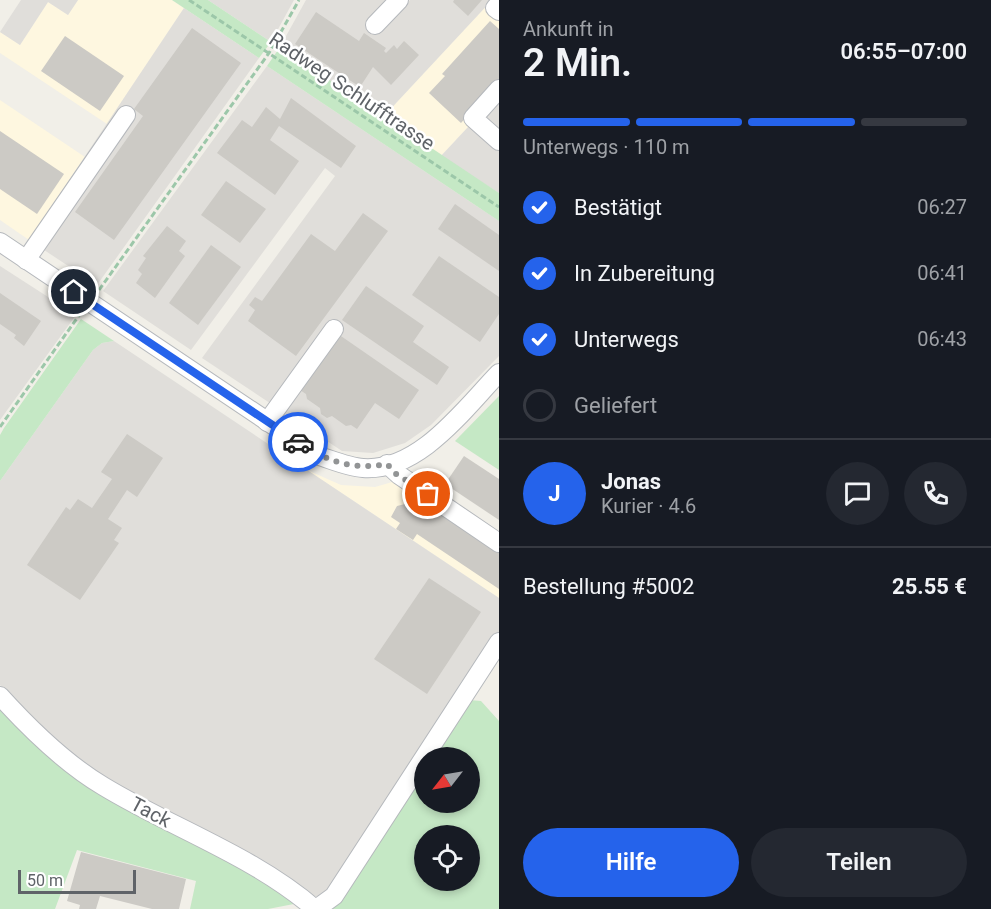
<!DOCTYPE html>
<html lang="de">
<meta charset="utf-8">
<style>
:root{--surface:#171b24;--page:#242831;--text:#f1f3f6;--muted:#9ea1a6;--line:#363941;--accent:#2563eb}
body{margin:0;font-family:Roboto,sans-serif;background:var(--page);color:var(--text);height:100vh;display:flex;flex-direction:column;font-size:22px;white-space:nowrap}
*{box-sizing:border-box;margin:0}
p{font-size:20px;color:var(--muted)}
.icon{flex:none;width:33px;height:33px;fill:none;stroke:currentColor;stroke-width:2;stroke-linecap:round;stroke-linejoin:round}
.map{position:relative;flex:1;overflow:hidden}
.details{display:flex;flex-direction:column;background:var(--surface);width:492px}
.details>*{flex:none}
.needle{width:39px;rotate:239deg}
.controls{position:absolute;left:414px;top:747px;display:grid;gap:12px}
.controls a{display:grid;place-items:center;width:66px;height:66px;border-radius:50%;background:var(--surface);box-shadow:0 3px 9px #0003;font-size:30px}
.scale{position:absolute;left:18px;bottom:15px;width:118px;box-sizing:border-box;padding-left:6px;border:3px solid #5f6368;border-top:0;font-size:16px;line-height:21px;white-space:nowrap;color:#5f6368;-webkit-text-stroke:4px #fff;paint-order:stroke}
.pin{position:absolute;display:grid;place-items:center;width:51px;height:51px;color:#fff;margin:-26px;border:3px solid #fff;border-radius:50%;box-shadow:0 2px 6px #0007}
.courier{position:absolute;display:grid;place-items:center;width:60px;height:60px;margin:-30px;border:4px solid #2563eb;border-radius:50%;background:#fff;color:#222;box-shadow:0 2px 8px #0007}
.head em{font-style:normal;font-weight:600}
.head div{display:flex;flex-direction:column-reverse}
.head{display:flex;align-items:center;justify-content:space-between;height:102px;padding:0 24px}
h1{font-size:39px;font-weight:600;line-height:45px}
.bar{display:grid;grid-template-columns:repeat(4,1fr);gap:9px 6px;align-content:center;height:72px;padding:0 24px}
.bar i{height:8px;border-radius:4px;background:var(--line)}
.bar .active{background:var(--accent)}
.bar p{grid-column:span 4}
.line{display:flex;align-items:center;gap:15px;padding:0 24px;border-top:2px solid var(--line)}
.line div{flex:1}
.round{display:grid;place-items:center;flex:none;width:63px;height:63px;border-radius:32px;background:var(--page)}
ol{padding:0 24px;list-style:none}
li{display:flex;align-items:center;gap:18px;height:66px}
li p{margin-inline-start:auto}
li .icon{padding:6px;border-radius:50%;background:var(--accent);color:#fff;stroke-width:4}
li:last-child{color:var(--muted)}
li i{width:33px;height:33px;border:3px solid var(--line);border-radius:50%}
.primary-button{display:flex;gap:12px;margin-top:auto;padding:12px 24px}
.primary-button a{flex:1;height:69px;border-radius:36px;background:var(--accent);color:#fff;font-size:24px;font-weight:600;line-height:69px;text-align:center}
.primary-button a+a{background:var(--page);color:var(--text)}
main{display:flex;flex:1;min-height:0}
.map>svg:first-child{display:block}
.commercial{fill:#fef7e0}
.industrial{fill:#e0deda}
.green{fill:#c5e8c5;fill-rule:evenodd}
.building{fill:#cccac5}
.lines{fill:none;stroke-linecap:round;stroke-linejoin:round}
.minor-casing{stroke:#b5b8bc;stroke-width:20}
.path{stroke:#9cc7a9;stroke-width:3;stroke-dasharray:6 3;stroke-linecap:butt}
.minor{stroke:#fff;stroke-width:18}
.done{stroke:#929495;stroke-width:6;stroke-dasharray:0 10.8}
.route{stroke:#2563eb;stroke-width:8}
.labels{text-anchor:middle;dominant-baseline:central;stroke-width:5;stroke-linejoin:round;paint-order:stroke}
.street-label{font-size:20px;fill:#5f6368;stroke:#fff}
</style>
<main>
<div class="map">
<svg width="499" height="909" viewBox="0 0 499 909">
<rect width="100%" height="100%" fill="#f1efe8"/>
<!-- commercial -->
<g class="commercial">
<path d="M78,0h94l12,8 -77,116 -107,-71v-21l20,13 28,-43 20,13z"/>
<path d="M492,0h7v94l-58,62 -58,-39z"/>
<path d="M0,100l85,57 -56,83 -29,-20z"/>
<path d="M307,470l34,15 34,2 38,-11 86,58v64z"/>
</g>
<!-- industrial -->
<g class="industrial">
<path d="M21,0h57l-10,15 -20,-13 -28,43 -20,-13z"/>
<path d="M208,0h86l-23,42z"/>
<path d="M306,0h88l9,8 7,-8h82l-109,117 -103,-70z"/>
<path d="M184,8l75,50 -162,227 -68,-45z"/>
<path d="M267,66l232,155v135l-68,69 -26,18 -32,10 -31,-2 -140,-93 133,-182 -10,-8 -134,182 -88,-59z"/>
<path d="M499,94v99l-58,-37z"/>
<path d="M0,266l76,49 -76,105z"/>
<path d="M114,341l385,257v35l-37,48 -37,65 -89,137 -14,13h-11l-200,-110 -79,-64 -32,-37v-204l93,-131 9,-7z"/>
</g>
<!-- green -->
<g class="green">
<path d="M172,0h36l63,42 -12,16z"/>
<path d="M280,47l219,146v28l-232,-155z"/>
<path d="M81,319l33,22 -12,2 -9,7 -93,131v-46l4,-7z"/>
<path d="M499,396v74l-44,-29z"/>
<path d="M469,700l12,1 18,20v188h-172l97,-147v40h46v-44l-43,-1zM424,836h46v44h-46z"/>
<path d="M0,703l24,26 275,174 -31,6h-78l6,-28 -119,-31 -22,59h-55z"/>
</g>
<!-- building -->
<g class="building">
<path d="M454,0h28l-14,16 -15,-14z"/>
<path d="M316,12l43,29 5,-8 22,15 -2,3 2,2 8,-8 3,4 7,-8 15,14 -28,30 -18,-18 -13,20 -65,-43z"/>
<path d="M490,21l9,8v52l-38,42 -32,-30 16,-17 -3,-2z"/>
<path d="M192,28l49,35 -127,177 -39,-28 68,-96 -9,-7z"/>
<path d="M65,36l59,40 -24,35 -59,-40z"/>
<path d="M291,98l65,48 -15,22 -62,-42 -9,14 29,21 -24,34 -58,-42 25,-33 10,7 14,-20 14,12z"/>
<path d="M0,131l64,43 -27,40 -37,-25z"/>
<path d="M226,181l40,28 -26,34 -39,-28z"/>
<path d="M455,204l44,31v36l-61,-42z"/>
<path d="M363,213l25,18 -92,125 -48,-35 7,-11 -6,-5 6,-8 7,4 49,-67 24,17z"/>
<path d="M167,226l19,15 -7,10 6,5 -30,42 -19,-15 6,-9 -4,-4 8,-12 -3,-2z"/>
<path d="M211,245l30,22 -43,58 -29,-22z"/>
<path d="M439,256l60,41v17l-19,28 -68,-47z"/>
<path d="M366,286l58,40 -11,16 36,25 -12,18 -95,-65z"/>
<path d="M0,293l41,28 -17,25 -10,-8 2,-3 -16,-11z"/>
<path d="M338,334l81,56 -20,29 -24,-16 -18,26 -6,-4 -5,1 -14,-10 -5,2 -6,-4 -1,-6 -13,-9 -1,-5 -6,-4z"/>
<path d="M127,434l36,24 -26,39 -10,-7 -19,29 14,9 -8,12 5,3 -39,57 -53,-35 39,-58 4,3 8,-11 14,9 20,-29 -11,-7z"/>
<path d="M464,456l35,23v41l-54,-36z"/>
<path d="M424,496l75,50v43l-82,-55 -4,6 -17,-11 4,-6 -9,-6 6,-11 16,-4 5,3z"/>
<path d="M429,578l52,34 -54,82 -53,-35z"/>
<path d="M81,852l105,27 -7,30h-27l-52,-13 -4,13h-17l1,-4 -13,-4z"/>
</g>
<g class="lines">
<defs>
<g id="minor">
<path d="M499,4l-4,4 4,3"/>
<path d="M375,25l24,-25"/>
<path d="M499,89l-26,29 26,23"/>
<path d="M0,242l319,214c13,4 30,11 44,12 56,4 101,-59 136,-95"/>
<path d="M26,260l100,-145"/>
<path d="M267,422l67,-93"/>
<path d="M387,464l12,11 100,68"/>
<path d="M0,696c29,32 66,68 103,90 69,42 151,70 212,123"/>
<path d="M316,909l18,-13 165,-254"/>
</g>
</defs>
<!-- minor casing -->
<use href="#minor" class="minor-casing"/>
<!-- path -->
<g class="path">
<path d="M189,0l310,207"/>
<path d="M99,290l170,-237 30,-53"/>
<path d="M0,427l80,-113"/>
</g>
<!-- minor -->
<use href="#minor" class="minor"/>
</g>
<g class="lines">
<!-- done -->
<path class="done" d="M298,442c30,20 53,28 89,22l9,10 32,20"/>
<!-- route -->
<path class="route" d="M74,292l224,150"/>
</g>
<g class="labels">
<!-- street labels -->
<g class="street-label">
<text transform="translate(352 91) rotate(34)">Radweg Schlufftrasse</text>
<text transform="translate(151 812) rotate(28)">Tack</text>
</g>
</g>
</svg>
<div class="controls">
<a><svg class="needle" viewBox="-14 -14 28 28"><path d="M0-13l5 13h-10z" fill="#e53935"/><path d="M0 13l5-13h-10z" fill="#9ea1a6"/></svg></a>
<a><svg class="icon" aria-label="locate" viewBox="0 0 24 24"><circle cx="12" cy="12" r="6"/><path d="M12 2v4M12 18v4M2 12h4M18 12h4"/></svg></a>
</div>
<div class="scale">50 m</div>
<div class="pin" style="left:428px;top:494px;background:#ea580c"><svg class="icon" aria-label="bag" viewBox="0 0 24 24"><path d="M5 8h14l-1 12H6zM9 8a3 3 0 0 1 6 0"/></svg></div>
<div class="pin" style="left:74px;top:292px;background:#1f2937"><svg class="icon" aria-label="home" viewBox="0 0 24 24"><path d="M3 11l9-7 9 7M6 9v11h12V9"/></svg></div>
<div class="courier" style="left:298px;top:442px"><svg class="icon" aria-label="car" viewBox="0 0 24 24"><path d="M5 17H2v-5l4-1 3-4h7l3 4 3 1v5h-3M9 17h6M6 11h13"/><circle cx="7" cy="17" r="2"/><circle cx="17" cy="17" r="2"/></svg></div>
</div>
<section class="details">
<div class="head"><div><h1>2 Min.</h1><p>Ankunft in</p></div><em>06:55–07:00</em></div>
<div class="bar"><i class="active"></i><i class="active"></i><i class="active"></i><i></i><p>Unterwegs · 110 m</p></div>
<ol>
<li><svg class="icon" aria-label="check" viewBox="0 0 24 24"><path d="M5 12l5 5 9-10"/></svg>Bestätigt<p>06:27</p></li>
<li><svg class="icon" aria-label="check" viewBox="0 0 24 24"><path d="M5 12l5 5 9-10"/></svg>In Zubereitung<p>06:41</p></li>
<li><svg class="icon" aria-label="check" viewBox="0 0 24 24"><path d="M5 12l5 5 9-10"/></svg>Unterwegs<p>06:43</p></li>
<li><i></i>Geliefert</li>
</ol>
<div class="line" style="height:108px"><b class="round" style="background:var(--accent);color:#fff">J</b><div><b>Jonas</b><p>Kurier · 4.6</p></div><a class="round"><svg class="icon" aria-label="chat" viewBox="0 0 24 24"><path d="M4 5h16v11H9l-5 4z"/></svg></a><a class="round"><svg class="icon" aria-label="phone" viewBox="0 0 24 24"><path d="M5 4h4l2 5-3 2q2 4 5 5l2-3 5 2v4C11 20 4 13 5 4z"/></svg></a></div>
<div class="line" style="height:78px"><div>Bestellung #5002</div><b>25.55 €</b></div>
<div class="primary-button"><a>Hilfe</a><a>Teilen</a></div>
</section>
</main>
